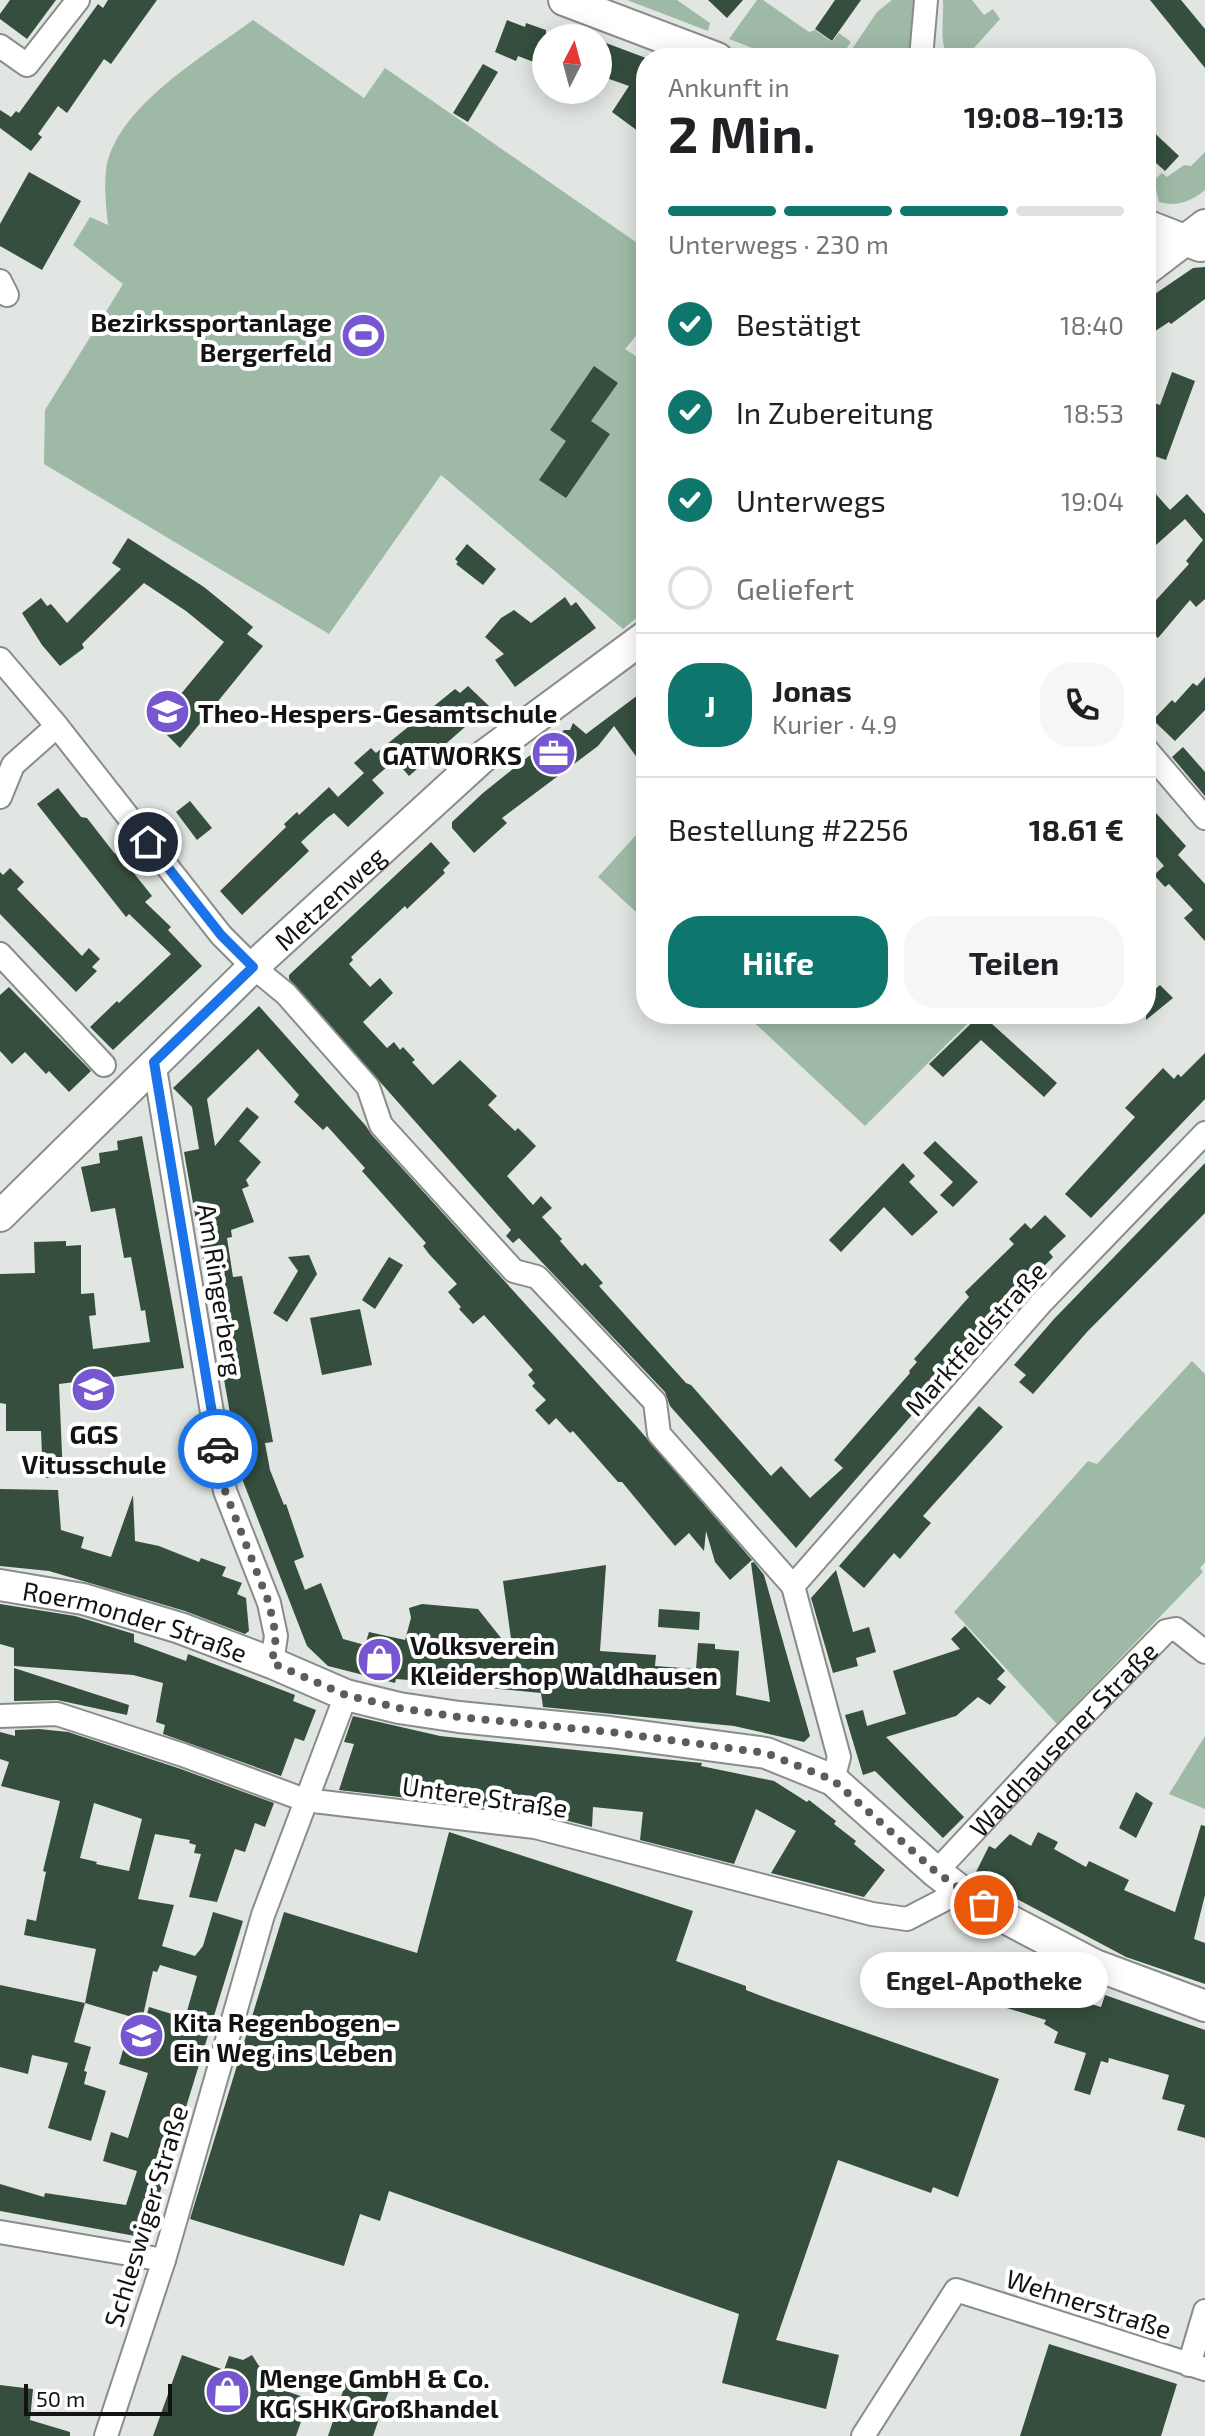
<!DOCTYPE html>
<html lang="de">
<meta charset="utf-8">
<style>
:root{--surface:#fff;--page:#f6f6f6;--text:#202124;--muted:#757577;--line:#e0e0e0;--accent:#0f766e}
body{margin:0;font-family:"Exo 2",sans-serif;background:var(--page);color:var(--text);height:100vh;display:flex;flex-direction:column;font-size:30px;white-space:nowrap}
*{box-sizing:border-box;margin:0}
p{font-size:26px;color:var(--muted)}
.icon{flex:none;width:44px;height:44px;fill:none;stroke:currentColor;stroke-width:2;stroke-linecap:round;stroke-linejoin:round}
.map{position:relative;flex:1;overflow:hidden}
.sheet{position:absolute;left:636px;top:48px;width:520px;height:976px;display:flex;flex-direction:column;background:var(--surface);border-radius:32px;box-shadow:0 4px 20px #0003}
.sheet>*{flex:none}
.needle{width:52px;rotate:6deg}
.controls{position:absolute;left:532px;top:24px;display:grid;gap:16px}
.controls a{display:grid;place-items:center;width:80px;height:80px;border-radius:50%;background:var(--surface);box-shadow:0 4px 20px #0003;font-size:40px}
.scale{position:absolute;left:24px;bottom:20px;width:148px;box-sizing:border-box;padding-left:8px;border:4px solid #121312;border-top:0;font-size:22px;line-height:28px;white-space:nowrap;color:#121312;-webkit-text-stroke:6px #fff;paint-order:stroke}
.pin{position:absolute;display:grid;place-items:center;width:68px;height:68px;color:#fff;margin:-34px;border:4px solid #fff;border-radius:50%;box-shadow:0 2px 8px #0007}
.courier{position:absolute;display:grid;place-items:center;width:80px;height:80px;margin:-40px;border:6px solid #1a73e8;border-radius:50%;background:#fff;color:#222;box-shadow:0 2px 10px #0007}
.bubble{position:absolute;height:56px;border-radius:28px;background:var(--surface);box-shadow:0 4px 20px #0003;font-size:26px;font-weight:700;line-height:56px;text-align:center}
.overview em{font-style:normal;font-weight:700}
.overview div{display:flex;flex-direction:column-reverse}
.overview{display:flex;align-items:center;justify-content:space-between;height:136px;padding:0 32px}
h1{font-size:52px;font-weight:700;line-height:60px}
.bar{display:grid;grid-template-columns:repeat(4,1fr);gap:12px 8px;align-content:center;height:96px;padding:0 32px}
.bar i{height:10px;border-radius:6px;background:var(--line)}
.bar .current{background:var(--accent)}
.bar p{grid-column:span 4}
.line{display:flex;align-items:center;gap:20px;padding:0 32px;border-top:2px solid var(--line)}
.line div{flex:1}
.round{display:grid;place-items:center;flex:none;width:84px;height:84px;border-radius:32px;background:var(--page)}
ol{padding:0 32px;list-style:none}
li{display:flex;align-items:center;gap:24px;height:88px}
li p{margin-inline-start:auto}
li .icon{padding:8px;border-radius:50%;background:var(--accent);color:#fff;stroke-width:4}
li:last-child{color:var(--muted)}
li i{width:44px;height:44px;border:4px solid var(--line);border-radius:50%}
.action{display:flex;gap:16px;margin-top:auto;padding:16px 32px}
.action a{flex:1;height:92px;border-radius:32px;background:var(--accent);color:#fff;font-size:32px;font-weight:700;line-height:92px;text-align:center}
.action a+a{background:var(--page);color:var(--text)}
.map>svg:first-child{display:block}
.green{fill:#9ebaa6}
.building{fill:#354e3d;fill-rule:evenodd}
.lines{fill:none;stroke-linecap:round;stroke-linejoin:round}
.street-casing{stroke:#898d8a;stroke-width:26}
.secondary-casing{stroke:#898d8a;stroke-width:34}
.street{stroke:#fff;stroke-width:22}
.secondary{stroke:#fff;stroke-width:30}
.done{stroke:#5a5d5b;stroke-width:8;stroke-dasharray:0 14.4}
.route{stroke:#1a73e8;stroke-width:10}
.labels{text-anchor:middle;dominant-baseline:central;stroke-width:8;stroke-linejoin:round;paint-order:stroke}
.poi-label{font-size:26px;font-weight:bold;fill:#121312;stroke:#fff;text-anchor:start}
.street-label{font-size:26px;fill:#121312;stroke:#fff}
</style>
<div class="map">
<svg width="1205" height="2436" viewBox="0 0 1205 2436">
<rect width="100%" height="100%" fill="#e1e6e2"/>
<!-- green -->
<g class="green">
<path d="M627,0h50l33,23 -2,8z"/>
<path d="M757,0h6l46,32 6,-2 17,12 7,-9 12,9 -11,16h-62l-49,-19z"/>
<path d="M892,0h24l-8,58h-62l31,-46z"/>
<path d="M943,0h29l12,15 9,-6 7,10 -35,39h-17c-9,-18 -4,-38 -5,-58z"/>
<path d="M253,20l111,78 21,-30 261,181v75l-21,25 21,14v247l-23,19 -182,-154 -112,159 -285,-170 1,-54 78,-126 -50,-39 17,-28 18,8c-2,-18 -4,-37 -2,-55 9,-63 100,-115 147,-150z"/>
<path d="M1205,152v38c-15,12 -28,17 -46,12l-5,-22 8,-7 5,4 17,-12 7,1z"/>
<path d="M646,824v97l-48,-44z"/>
<path d="M745,1014h232l-112,112z"/>
<path d="M1192,1361l13,13v188l-5,6 3,4 -146,152 -103,-112 134,-151 9,3z"/>
<path d="M1205,1736v73l-36,-15z"/>
</g>
<!-- building -->
<g class="building">
<path d="M10,0h46l-29,39 -27,-20v-5z"/>
<path d="M108,0h49l-46,64 -7,-5 -37,54 -9,-7 -20,28 4,3 -11,14 -31,-23v-18l11,7 5,-6 3,2 79,-109 5,4z"/>
<path d="M708,0h35l-16,18z"/>
<path d="M835,0h26l-29,41 -17,-12z"/>
<path d="M1150,0h31l24,29v39z"/>
<path d="M507,20l18,7 1,-4 20,7v32l-5,-2 -2,4 -21,-8 -2,5 -21,-9z"/>
<path d="M598,40l48,18v79l-34,-25 17,-26 -31,-11z"/>
<path d="M483,64l15,8 -30,50 -15,-9z"/>
<path d="M1146,125l33,31 -14,15 -19,-17z"/>
<path d="M29,172l52,29 -39,69 -42,-24v-22z"/>
<path d="M1205,267v32l-34,25 -2,-2 -23,15v-37l47,-32z"/>
<path d="M594,366l24,17 -27,38 19,13 -44,64 -27,-18 27,-39 -16,-11z"/>
<path d="M1172,372l23,9 -29,79 -20,-7v-37l5,-14 9,3z"/>
<path d="M1146,483l24,27 17,-16 18,20v85l-9,8 -6,-7 -32,38 -12,-10v-17l43,-47 -3,-3 17,-21 -18,-21 -39,35z"/>
<path d="M128,538l76,49 49,40 -6,7 16,12 -83,102 -24,-24 68,-82 -38,-31 -42,-28 -62,61 2,4 -24,18 -18,-21 -20,-32 19,-15 6,8 4,-2 16,19 54,-54 -9,-6z"/>
<path d="M467,544l29,25 -13,16 -27,-21 2,-2 -3,-3z"/>
<path d="M565,597l6,9 5,-4 20,26 -81,59 -20,-27 9,-6 -19,-17 16,-19 13,-8 17,13z"/>
<path d="M1205,677v33l-30,31 -22,-21 19,-20 3,3 18,-20 4,3z"/>
<path d="M468,686l21,20 -80,70 -14,-16 -23,20 12,13 -36,34 -14,-14 -7,5 -26,24 8,9 -67,64 -22,-24 66,-64 -2,-3 13,-12 2,3 30,-28 9,10 26,-24 -10,-10 17,-15 5,5 79,-64 5,4z"/>
<path d="M638,695l8,10v65l-32,-44 -16,20 -96,72 5,5 -33,30 -22,-25v-6l31,-29 66,-53 6,-1 9,-9h6l3,-7 13,11z"/>
<path d="M1183,747l22,25v24l-33,-39z"/>
<path d="M58,788l23,29 6,1 28,36 2,-2 12,15 23,29 -7,6 26,25 -3,3 34,36 -89,84 -23,-23 27,-26 2,2 52,-49 -42,-40 -3,3 -89,-113z"/>
<path d="M190,801l22,27 -15,12 -21,-28z"/>
<path d="M1146,802l40,44 -8,9 27,29v57l-21,-23 9,-8 -24,-26 -4,3 -11,-12 10,-9 -18,-21z"/>
<path d="M431,842l19,21 -7,7 2,3 -38,36 -2,-3 -54,51 2,3 -4,4 21,23 10,-9 13,15 -30,29 24,26 7,-6 6,8 3,-3 12,13 -3,2 21,23 27,-25 37,36 -9,9 27,26 3,-3 18,18 -29,30 26,29 8,-9 11,12 -10,9 20,22 -2,2 22,25 3,-3 18,20 -4,3 87,97 5,2 80,91 10,-10 29,32 33,-30 -9,-8 76,-87 -1,-2 8,-9 -3,-3 55,-62 -4,-5 49,-48 -5,-5 16,-16 6,6 14,-14 21,21 -17,16 4,5 -27,27 -230,264 -126,-142 -5,-14 -146,-154 -6,5 -7,-7 5,-6 -222,-251v-4z"/>
<path d="M10,868l14,14 -7,7 65,67 7,-8 11,11 -8,8 5,4 -21,21 -76,-78v-42l3,3z"/>
<path d="M1160,985l13,13 -27,22v-23z"/>
<path d="M9,987l82,84 -22,21 -20,-21 -3,3 -21,-22 -13,12 -12,-13v-56z"/>
<path d="M259,1006l107,120 5,8 266,293 115,133 -22,20 -15,-18 -9,-31 -2,20 -15,-18 -14,13 -53,-64h-4l-45,-51 -3,2 -14,-15 -7,7 -14,-15 11,-10 -14,-14 3,-3 -7,-8 5,-5 -49,-55 -11,9 -14,-15 2,-2 -13,-15 9,-8 -28,-30 -6,-8 3,-3 -64,-72 3,-3 -38,-42 -4,4 -29,-28 5,-7 -41,-46 -51,50 8,47 32,-39 12,10 -20,24 22,21 -15,18 3,6 -7,3 12,33 -23,8 1,7 -5,1 6,39 9,-1 24,128 7,38 -8,1 5,27 14,35 2,-1 18,53 -10,4 11,29 16,-7 22,56 22,6 4,-13 36,8 6,-22 -2,-10 13,-4 56,5 35,44 -10,-72 103,-16 -6,86 56,4 -1,11 41,3 2,-26 17,1v5l24,2 -3,44 34,7 -19,-139 3,-1 10,13 46,161 -6,6 -70,-16 -191,-19 -2,-14 -90,-9 -5,-6 -24,-3v6l-26,-2 -1,4 -67,-17 -21,-20 -66,-170 -57,-324 15,-3 -7,-42 -19,-19z"/>
<path d="M981,1014l76,69 -13,14 -63,-57 -38,37 -14,-13z"/>
<path d="M1205,1053v46l-114,119 -26,-24 70,-77 -10,-9 38,-40 11,11 4,-5 3,3z"/>
<path d="M142,1136l42,232 -125,16 4,93 -20,1 -2,-47h-35v-27l-6,-1v-129l35,-1 -1,-31 32,-1v5l15,-1v49l13,-1 2,22 -7,1 4,33 57,-7 -5,-32 -4,1 -10,-54 -7,1 -9,-50 -24,4 -10,-45 19,-4 -1,-10 19,-3 -1,-9z"/>
<path d="M935,1141l43,41 -25,25 -13,-12 13,-13 -30,-29z"/>
<path d="M903,1163l12,13 -6,6 29,30 -26,24 -28,-29 -43,45 -12,-12z"/>
<path d="M1205,1163v50l-118,119 -54,62 -14,-12 7,-7 -12,-10 40,-46z"/>
<path d="M309,1255l8,19 -30,48 -14,-9 25,-42 -10,-14z"/>
<path d="M389,1257l14,8 -28,44 -13,-9z"/>
<path d="M360,1309l12,56 -50,10 -12,-57z"/>
<path d="M979,1406l24,21 -80,89 8,7 -8,9 -23,27 -6,-6 -30,35 -25,-22z"/>
<path d="M0,1489l58,1 3,40 23,7 -3,11 30,9 22,-62 2,46 24,5 40,16 2,-4 25,9 -4,9 20,7 -5,11 9,4 3,33 -4,3 -60,-23 -136,-40 -49,-5z"/>
<path d="M836,1570l17,62 16,-5 7,25 -20,6 2,8 -25,7 -22,-75z"/>
<path d="M0,1604l75,12 59,18v8l52,19 2,-7 107,41 -2,6 23,9 -12,31 -9,-3 -14,38 -118,-42 2,-9 -9,-3 7,-39 -30,-8 -119,-9v-18l-14,-4z"/>
<path d="M659,1609l41,3 -1,18 -41,-3z"/>
<path d="M965,1626l40,45 -8,8 9,8 -16,18 -12,-8 -22,19 -70,21 78,80 -21,21 -68,-67 -12,4 -18,-60 18,-5 4,16 39,-12 -13,-43 67,-22 -9,-10z"/>
<path d="M14,1668l115,37 -2,10 -70,-15 -43,1z"/>
<path d="M353,1716l87,20 262,27 -1,3 73,15 33,21 2,-2 27,21 -2,3 22,17 -2,3 31,26 -21,27 -93,-24 25,-42 -40,-22 -22,55 -94,-24 3,-28 -50,-5 -1,20 -55,-14 -198,-23 15,-46 -10,-2z"/>
<path d="M39,1729l29,3 110,36 96,35 -9,24 -10,-4 -10,29 -10,-3 -18,53 -28,-5 12,-43 -7,-1 2,-8 -7,-2 1,-3 -35,-6 -17,65 36,6 -12,41 33,10 8,-10 10,-34 30,9 -97,317 -146,-27v-27l44,13 1,-4 81,12 11,-34 -34,-10 8,-29 17,6 20,-65 -29,-9 5,-17 12,4 13,-44 36,11 12,-42 -37,-11 -3,7 -4,-1 -11,49 -57,-17 11,-54 -72,-14 3,-16 9,2 10,-49 -3,-1 17,-70 -59,-15 8,-24 -9,-3v-27l15,4v-6zM94,1803l48,16 -13,52 -33,-7 1,-2 -17,-4z"/>
<path d="M1136,1792l17,11 -17,35 -17,-10z"/>
<path d="M1201,1825l4,1v69l-11,44 11,4v41l-79,-27 -152,-81 15,-30 6,3 15,-15 21,12 7,-14 20,10 -4,7 32,18 3,-6 40,19 -5,10 51,22z"/>
<path d="M449,1832l244,79 -17,50 70,25v4l26,10 227,79 -41,118 -25,-10 -2,6 -93,-33 -62,180 63,15 -13,54 -104,-26 17,-69 -350,-123 -9,30 -20,-7 -16,52 -154,-47 94,-307 133,41z"/>
<path d="M1021,1952l52,29 -5,16 33,10 4,-12 100,35v108l-28,-8 8,-25 -23,-6 7,-24 -60,-17 -1,5 -7,-2 -11,34 -16,-5 12,-37 -32,-10 4,-11 -14,-8 2,-4 -49,-15 8,-24z"/>
<path d="M0,1985l85,18 -11,39 17,5 -7,24 3,1 -3,12 22,7 -15,50 -43,-13 20,-65 -36,-8 -4,19 -28,-7z"/>
<path d="M1049,2344l128,40 -16,52h-141z"/>
<path d="M182,2355l42,15 5,-14 14,4 9,-5 7,11 12,4 -5,14 43,15 -13,37h-143z"/>
<path d="M348,2376l41,14 -16,46h-45z"/>
<path d="M0,2385l33,4 -3,31 40,12v4h-70z"/>
</g>
<g class="lines">
<defs>
<g id="street">
<path d="M0,46l27,19 51,-65"/>
<path d="M921,58l5,-58"/>
<path d="M0,281l7,14"/>
<path d="M0,659l57,67 164,209 32,32 33,27 82,93 13,38 133,146 23,6 118,125 4,32 134,152 46,171 -6,23"/>
<path d="M1146,749l59,69"/>
<path d="M0,797l13,-32 44,-39"/>
<path d="M0,954l104,111"/>
<path d="M154,1062l71,429 44,112 7,33 -4,27"/>
<path d="M793,1586l249,-284 163,-169"/>
<path d="M0,1716l57,-2 126,41 122,45 230,27 337,87 35,5 54,-28"/>
<path id="s1" d="M936,1872l123,-132 107,-109 10,-2 29,23"/>
<path d="M0,2232l164,28"/>
<path d="M1189,2365l16,-54"/>
<path d="M106,2436l58,-176 99,-345 83,-220"/>
<path d="M863,2436l93,-146 249,79"/>
</g>
<g id="secondary">
<path d="M564,0l153,58"/>
<path d="M1146,225l54,21"/>
<path d="M1146,270l59,-45"/>
<path id="s2" d="M0,1216l253,-249 232,-212 161,-119"/>
<path id="s3" d="M0,1585l83,14 97,29 92,35 74,32 53,13 60,9 151,15 156,21 67,27 103,92 25,19 46,28 88,46 110,41"/>
</g>
</defs>
<!-- street casing -->
<use href="#street" class="street-casing"/>
<!-- secondary casing -->
<use href="#secondary" class="secondary-casing"/>
<!-- street -->
<use href="#street" class="street"/>
<!-- secondary -->
<use href="#secondary" class="secondary"/>
</g>
<g class="lines">
<!-- done -->
<path class="done" d="M218,1449l7,42 44,112 7,33 -4,27 74,32 53,13 60,9 151,15 156,21 67,27 103,92 48,33"/>
<!-- route -->
<path class="route" d="M148,842l73,93 32,32 -99,95 64,387"/>
</g>
<!-- icons -->
<defs>
<symbol id="stadium-disc" viewBox="-11 -11 22 22"><circle r="9.5" fill="#7657d1" stroke="#fff"/><path d="M0-5a6.5 5 0 1 0 0 10a6.5 5 0 1 0 0-10ZM-3.5-1.8h7v3.6h-7Z" fill="#fff"/></symbol>
<symbol id="school-disc" viewBox="-11 -11 22 22"><circle r="9.5" fill="#7657d1" stroke="#fff"/><path d="M0-5L7-2L0 1L-7-2ZM-4 1L0 2.5L4 1V4Q0 6-4 4Z" fill="#fff"/></symbol>
<symbol id="office-disc" viewBox="-11 -11 22 22"><circle r="9.5" fill="#7657d1" stroke="#fff"/><path d="M-6-3h4V-5.5h4V-3h4V5H-6ZM-1-4.5V-3h2v-1.5ZM-6 0V1H6V0Z" fill="#fff"/></symbol>
<symbol id="shop-disc" viewBox="-11 -11 22 22"><circle r="9.5" fill="#7657d1" stroke="#fff"/><path d="M-5-2.5h2.3a2.7 3.5 0 0 1 5.4 0H5L5.5 6h-11ZM-1.5-2.5h3a1.5 2.3 0 0 0-3 0Z" fill="#fff"/></symbol>
</defs>
<g fill-rule="evenodd">
<use href="#stadium-disc" x="338" y="310" width="51" height="51"/>
<use href="#school-disc" x="142" y="686" width="51" height="51"/>
<use href="#office-disc" x="528" y="728" width="51" height="51"/>
<use href="#school-disc" x="68" y="1364" width="51" height="51"/>
<use href="#shop-disc" x="354" y="1634" width="51" height="51"/>
<use href="#school-disc" x="116" y="2010" width="51" height="51"/>
<use href="#shop-disc" x="202" y="2366" width="51" height="51"/>
</g>
<g class="labels">
<!-- poi labels -->
<g class="poi-label">
<text x="332" y="321" text-anchor="end">Bezirkssportanlage<tspan x="332" dy="30">Bergerfeld</tspan></text>
<text x="198" y="712">Theo-Hespers-Gesamtschule</text>
<text x="522" y="754" text-anchor="end">GATWORKS</text>
<text x="94" y="1433" text-anchor="middle">GGS<tspan x="94" dy="30">Vitusschule</tspan></text>
<text x="410" y="1644">Volksverein<tspan x="410" dy="30">Kleidershop Waldhausen</tspan></text>
<text x="173" y="2021">Kita Regenbogen -<tspan x="173" dy="30">Ein Weg ins Leben</tspan></text>
<text x="259" y="2377">Menge GmbH &amp; Co.<tspan x="259" dy="30">KG SHK Großhandel</tspan></text>
</g>
<!-- street labels -->
<g class="street-label">
<text stroke="none"><textPath href="#s2" startOffset="458">Metzenweg</textPath></text>
<text transform="translate(221 1290) rotate(81)">Am Ringerberg</text>
<text transform="translate(975 1338) rotate(-48)">Marktfeldstraße</text>
<text stroke="none"><textPath href="#s3" startOffset="140">Roermonder Straße</textPath></text>
<text stroke="none"><textPath href="#s1" startOffset="184">Waldhausener Straße</textPath></text>
<text transform="translate(485 1796) rotate(8)">Untere Straße</text>
<text transform="translate(145 2216) rotate(-73)">Schleswiger Straße</text>
<text transform="translate(1089 2303) rotate(18)">Wehnerstraße</text>
</g>
</g>
</svg>
<div class="controls">
<a><svg class="needle" viewBox="-14 -14 28 28"><path d="M0-13l5 13h-10z" fill="#e53935"/><path d="M0 13l5-13h-10z" fill="#757577"/></svg></a>
</div>
<div class="scale">50 m</div>
<div class="pin" style="left:984px;top:1905px;background:#ea580c"><svg class="icon" aria-label="bag" viewBox="0 0 24 24"><path d="M5 8h14l-1 12H6zM9 8a3 3 0 0 1 6 0"/></svg></div>
<div class="pin" style="left:148px;top:842px;background:#1f2937"><svg class="icon" aria-label="home" viewBox="0 0 24 24"><path d="M3 11l9-7 9 7M6 9v11h12V9"/></svg></div>
<div class="courier" style="left:218px;top:1449px"><svg class="icon" aria-label="car" viewBox="0 0 24 24"><path d="M5 17H2v-5l4-1 3-4h7l3 4 3 1v5h-3M9 17h6M6 11h13"/><circle cx="7" cy="17" r="2"/><circle cx="17" cy="17" r="2"/></svg></div>
<div class="bubble" style="left:860px;top:1952px;width:248px">Engel-Apotheke</div>
<section class="sheet">
<div class="overview"><div><h1>2 Min.</h1><p>Ankunft in</p></div><em>19:08–19:13</em></div>
<div class="bar"><i class="current"></i><i class="current"></i><i class="current"></i><i></i><p>Unterwegs · 230 m</p></div>
<ol>
<li><svg class="icon" aria-label="check" viewBox="0 0 24 24"><path d="M5 12l5 5 9-10"/></svg>Bestätigt<p>18:40</p></li>
<li><svg class="icon" aria-label="check" viewBox="0 0 24 24"><path d="M5 12l5 5 9-10"/></svg>In Zubereitung<p>18:53</p></li>
<li><svg class="icon" aria-label="check" viewBox="0 0 24 24"><path d="M5 12l5 5 9-10"/></svg>Unterwegs<p>19:04</p></li>
<li><i></i>Geliefert</li>
</ol>
<div class="line" style="height:144px"><b class="round" style="background:var(--accent);color:#fff">J</b><div><b>Jonas</b><p>Kurier · 4.9</p></div><a class="round"><svg class="icon" aria-label="phone" viewBox="0 0 24 24"><path d="M5 4h4l2 5-3 2q2 4 5 5l2-3 5 2v4C11 20 4 13 5 4z"/></svg></a></div>
<div class="line" style="height:104px"><div>Bestellung #2256</div><b>18.61 €</b></div>
<div class="action"><a>Hilfe</a><a>Teilen</a></div>
</section>
</div>
